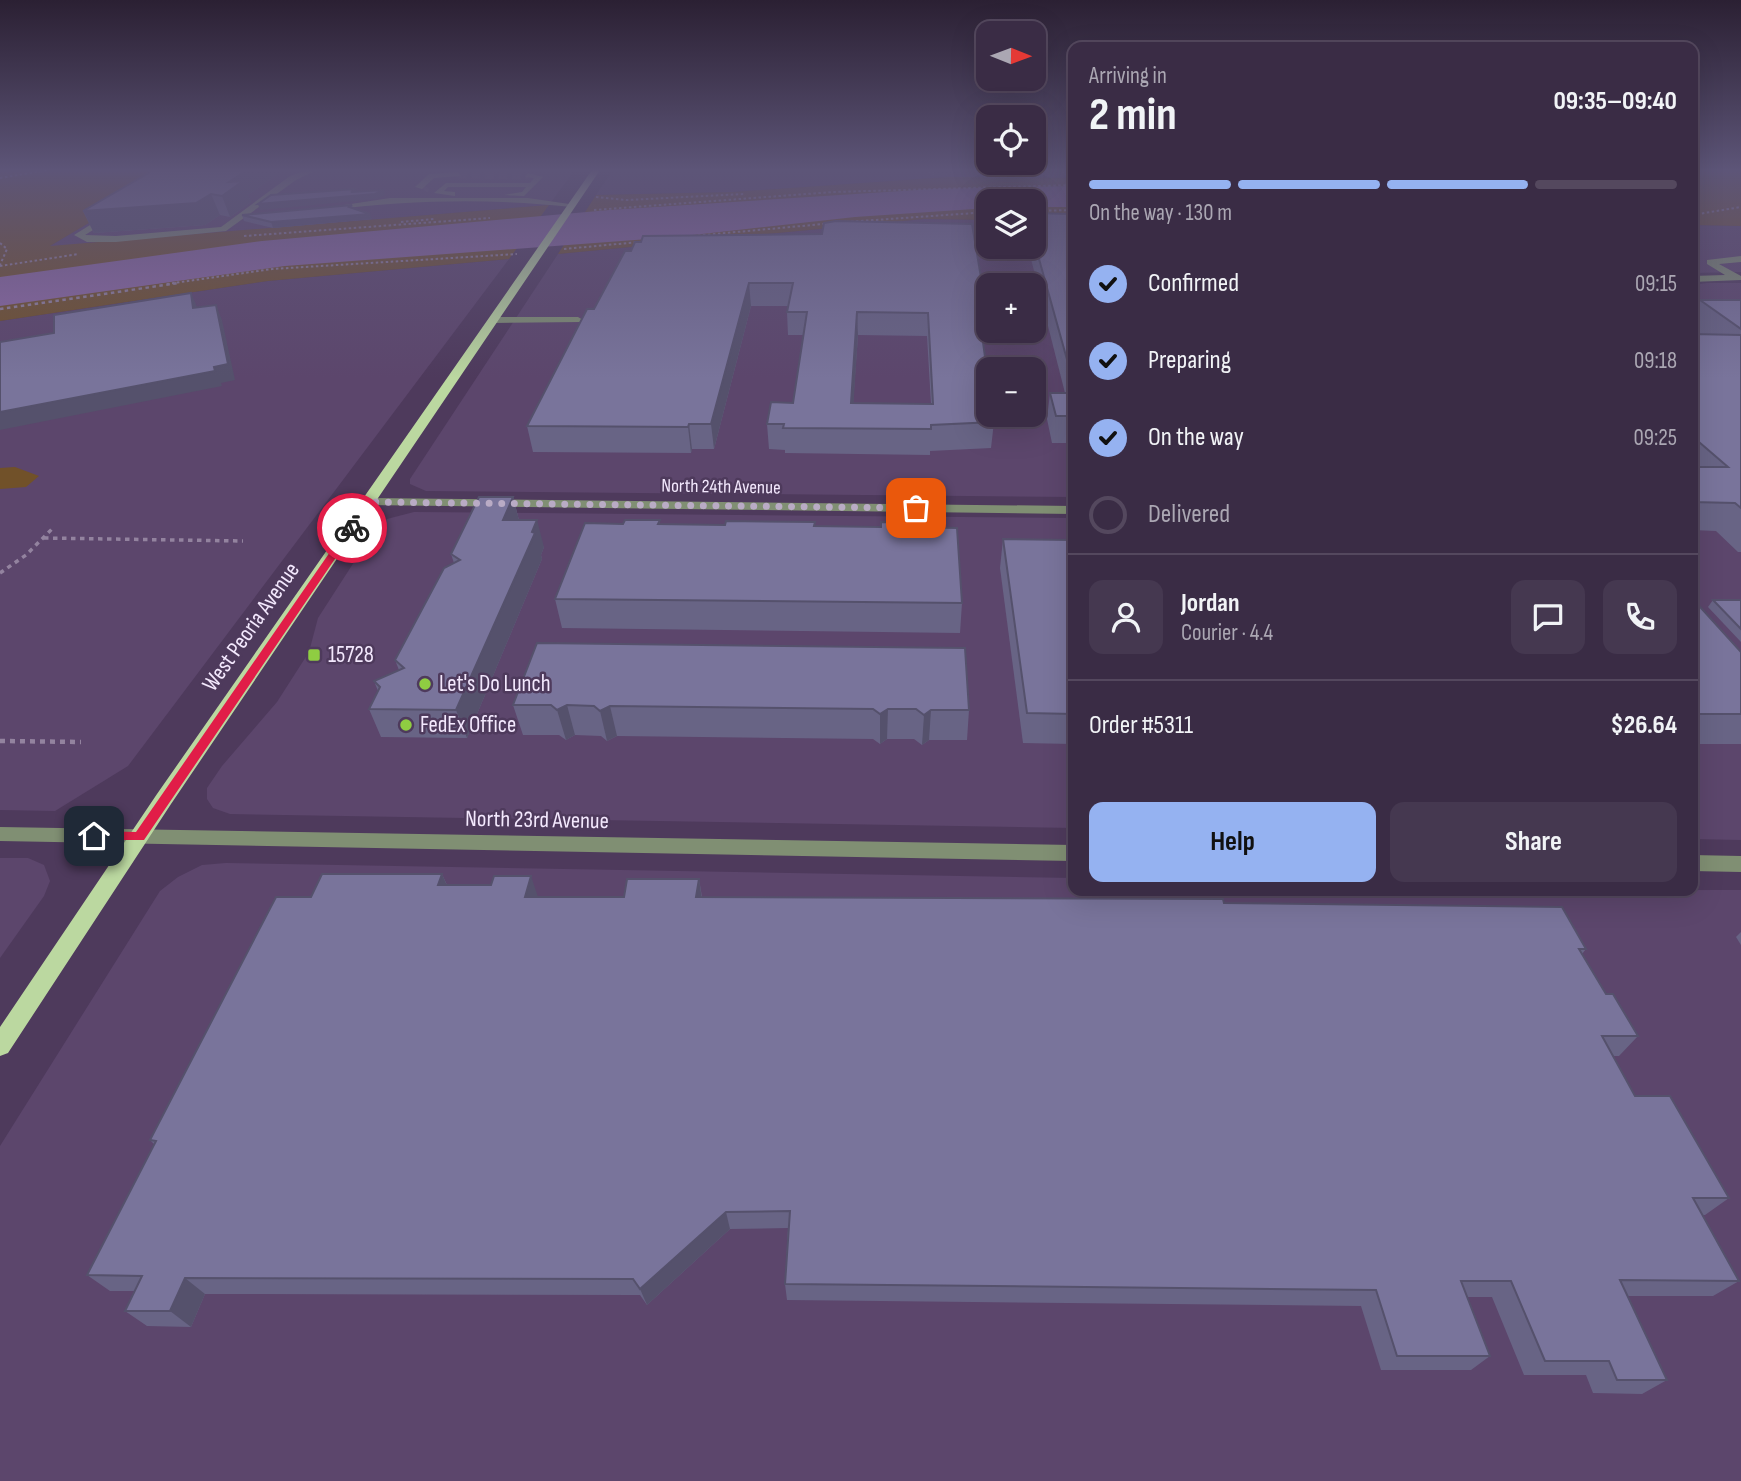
<!DOCTYPE html>
<meta charset="utf-8">
<style>
:root{--surface:#3a2c45;--page:#453850;--text:#f1f3f6;--muted:#aba7b3;--line:#54485e;--accent:#95b2f1}
body{margin:0;font-family:"Sofia Sans Condensed",sans-serif;background:var(--page);color:var(--text);height:100vh;display:flex;flex-direction:column;font-size:26px;white-space:nowrap}
*{box-sizing:border-box;margin:0}
p{font-size:23px;color:var(--muted)}
.icon{flex:none;width:38px;height:38px;fill:none;stroke:currentColor;stroke-width:2;stroke-linecap:round;stroke-linejoin:round}
.map{position:relative;flex:1;overflow:hidden}
.panel{position:absolute;left:1068px;top:42px;width:630px;height:854px;display:flex;flex-direction:column;background:var(--surface);border-radius:14px;box-shadow:0 7px 28px #0002,0 0 0 2px var(--line)}
.panel>*{flex:none}
.needle{width:46px;rotate:91deg}
.tools{position:absolute;left:976px;top:21px;display:grid;gap:14px}
.tools a{display:grid;place-items:center;width:70px;height:70px;border-radius:14px;background:var(--surface);box-shadow:0 7px 28px #0002,0 0 0 2px var(--line);font-size:35px}
.pin{position:absolute;display:grid;place-items:center;width:60px;height:60px;color:#fff;margin:-30px;border-radius:14px;box-shadow:0 4px 10px #0006}
.courier{position:absolute;display:grid;place-items:center;width:70px;height:70px;margin:-35px;border:5px solid #e11d48;border-radius:50%;background:#fff;color:#222;box-shadow:0 2px 9px #0007}
.summary em{font-style:normal;font-weight:700}
.summary div{display:flex;flex-direction:column-reverse}
.summary{display:flex;align-items:center;justify-content:space-between;height:119px;padding:0 21px}
h1{font-size:46px;font-weight:700;line-height:52px}
.bar{display:grid;grid-template-columns:repeat(4,1fr);gap:10px 7px;align-content:center;height:84px;padding:0 21px}
.bar i{height:9px;border-radius:5px;background:var(--line)}
.bar .selected{background:var(--accent)}
.bar p{grid-column:span 4}
.line{display:flex;align-items:center;gap:18px;padding:0 21px;border-top:2px solid var(--line)}
.line div{flex:1}
.round{display:grid;place-items:center;flex:none;width:74px;height:74px;border-radius:14px;background:var(--page)}
ol{padding:0 21px;list-style:none}
li{display:flex;align-items:center;gap:21px;height:77px}
li p{margin-inline-start:auto}
li .icon{padding:7px;border-radius:50%;background:var(--accent);color:#111;stroke-width:4}
li:last-child{color:var(--muted)}
li i{width:38px;height:38px;border:4px solid var(--line);border-radius:50%}
.cta{display:flex;gap:14px;margin-top:auto;padding:14px 21px}
.cta a{flex:1;height:80px;border-radius:14px;background:var(--accent);color:#111;font-size:28px;font-weight:700;line-height:80px;text-align:center}
.cta a+a{background:var(--page);color:var(--text)}
.map>svg:first-child{display:block}
.built{fill:#5c466c;fill-rule:evenodd}
.green{fill:#715129}
.water{fill:#8d6aa5}
.lines{fill:none;stroke-linecap:round;stroke-linejoin:round}
.minor-tunnel{stroke:#675474;stroke-width:9;stroke-dasharray:9 4.5;stroke-linecap:butt}
.path-far3{stroke:#93839f;stroke-width:2;stroke-dasharray:2.5 2.5;stroke-linecap:butt}
.path-far2{stroke:#93839f;stroke-width:2.5;stroke-dasharray:3.5 3.5;stroke-linecap:butt}
.path-far1{stroke:#93839f;stroke-width:3.5;stroke-dasharray:4.5 4.5;stroke-linecap:butt}
.path{stroke:#93839f;stroke-width:4.5;stroke-dasharray:5 5;stroke-linecap:butt}
.minor{fill:#808f73;fill-rule:evenodd}
.major{fill:#bbd8a0;fill-rule:evenodd}
.wall{fill:#686485;fill-rule:evenodd}
.shaded-wall{fill:#55516c}
.building{fill:#79749b;stroke:#55516c;stroke-width:2;fill-rule:evenodd}
.route{fill:#e11d48}
.done{stroke:#b9abc5;stroke-width:7;stroke-dasharray:0 12.6}
.poi-dot{fill:#8fcd42;stroke:#4e3a5c;stroke-width:2.5}
.labels{text-anchor:middle;dominant-baseline:central;stroke-width:5;stroke-linejoin:round;paint-order:stroke}
.far-street-label{font-size:19px;fill:#f3e8fd;stroke:#4e3a5c}
.street-label{font-size:23px;fill:#f3e8fd;stroke:#4e3a5c}
.poi-label{font-size:23px;fill:#f3e8fd;stroke:#4e3a5c;text-anchor:start}
</style>
<div class="map">
<svg width="1741" height="1481" viewBox="0 0 1741 1481">
<rect width="100%" height="100%" fill="#4e3a5c"/>
<!-- built -->
<g class="built">
<path d="M178,170h394l1,2 -24,33 -501,42z"/>
<path d="M613,170h460v8l-125,-1 -216,15 -136,3z"/>
<path d="M924,219l65,1v27h45v-27h39v277l-647,-6 -16,-7v-5l148,-225zM989,285h45v46h-45zM989,369h45v46h-45z"/>
<path d="M1692,225l49,1v46l-49,1z"/>
<path d="M509,259l-381,507 -73,45 -55,-1v-489l268,-40z"/>
<path d="M1707,283h34v557l-49,-1v-554z"/>
<path d="M414,512l659,6v310l-843,-14 -17,-6 -6,-9v-11l15,-22 55,-64 32,-50 9,-34 58,-90 11,-9z"/>
<path d="M0,858h28l16,7 6,16 -6,15 -44,62z"/>
<path d="M226,863l847,15v13l668,-1v591h-1741v-335l160,-255 18,-14 24,-12z"/>
</g>
<!-- green -->
<g class="green">
<path d="M0,170h178l-128,76 499,-41 -40,54 -241,22 -268,40z"/>
<path d="M1692,170h49v56l-49,-1z"/>
<path d="M948,177l125,1v42h-39v-19h-45v19l-65,-1 -366,35 38,-59 136,-3z"/>
<path d="M15,467l24,9 -13,11 -26,2v-21z"/>
</g>
<!-- water -->
<path class="water" d="M1073,186v21h-39v-6h-45v7l-134,9 -180,20 -390,29 -285,40v-29l262,-36 347,-31 324,-21z"/>
<g class="lines">
<!-- minor-tunnel -->
<g class="minor-tunnel">
<path d="M458,174l70,1"/>
<path d="M424,190l2,-3"/>
</g>
<!-- path-far3 -->
<g class="path-far3">
<path d="M0,178l48,-8"/>
<path d="M596,197l31,3 117,-6"/>
<path d="M594,210l239,-18 240,-7"/>
<path d="M1034,211l39,-1"/>
<path d="M1692,215l49,-8"/>
<path d="M401,222l33,-3"/>
<path d="M846,222l143,-10"/>
<path d="M244,236l246,-18"/>
<path d="M693,236l141,-13"/>
<path d="M0,243l7,6 -7,16"/>
<path d="M564,249l75,-7"/>
<path d="M0,266l79,-12"/>
<path d="M167,284l105,-15 245,-15"/>
</g>
<!-- path-far2 -->
<path class="path-far2" d="M0,309l179,-26"/>
<!-- path-far1 -->
<g class="path-far1">
<path d="M44,538l199,3"/>
<path d="M0,573l26,-18 27,-27"/>
</g>
<!-- path -->
<path class="path" d="M0,741l81,1"/>
<!-- minor -->
<g class="minor">
<path d="M306,170h11l-21,10 -70,51 -110,11h-29l-13,-7 37,-23 3,5 -29,18 31,1 105,-9 69,-51z"/>
<path d="M458,172l3,4 -27,2 -12,11 -7,-2 14,-13z"/>
<path d="M528,173l15,4 -19,19 -20,-1 18,-3 4,-5h-78l-4,4 11,1v4l-21,-3 12,-10h84l4,-5 -9,-1z"/>
<path d="M390,198h138l48,7 -4,2c-81,-9 -163,-7 -243,3l-4,-2z"/>
<path d="M1741,256v6l-22,2 22,12v4l-49,2v-6l33,-1 -18,-11v-4z"/>
<path d="M578,317l5,3 -1,2 -89,1 -5,-3 5,-3z"/>
<path d="M369,498l704,8v8l-709,-9v-6z"/>
<path d="M0,827l1073,18v16l-1073,-20z"/>
<path d="M1692,855l49,1v16l-49,-1z"/>
</g>
<!-- major -->
<path class="major" d="M592,170h8l-429,634 -163,249 -8,3v-29l157,-233z"/>
</g>
<!-- wall -->
<g class="wall">
<path d="M154,170h128v1l-34,24 3,7 -21,15 -10,-2 -15,10 -111,8 -11,-22z"/>
<path d="M925,170h54l-45,6z"/>
<path d="M1062,170h11v4l-9,1z"/>
<path d="M352,205l1,3 19,11 -99,9 -29,-7 -2,-6z"/>
<path d="M1034,213l39,11v224l-2,-5h-19l-5,-24 3,-26h15l-37,-146h6z"/>
<path d="M625,251l362,62 -2,23h-3l12,86 -3,26 -61,3v4l-145,-2v-3l-16,-1 -2,-25 26,-21 11,-68h-16l-1,-23 1,-6h-37l-37,143h-22l-1,4 -158,-1 -6,-26 67,-117zM858,335l69,1 4,68 -78,-1z"/>
<path d="M1700,300h41v252h-3l-22,-21 -24,-1v-196h8l-8,-6v-14z"/>
<path d="M513,497l6,23 25,27 -3,8 1,4 -75,179 -86,-1 -12,-28 9,-18 -4,-10 25,-11 -4,-10 59,-97 -3,-9z"/>
<path d="M660,520v4l65,1 90,-3v4l102,1 45,76 -2,30 -398,-5 -7,-29 68,-75z"/>
<path d="M1003,539l70,1v204l-50,-1 -23,-175z"/>
<path d="M1692,598l49,54v92h-49z"/>
<path d="M1713,600h28v42l-33,-35z"/>
<path d="M513,705l456,5 -2,30h-38l-7,5 -8,-6h-27l-7,5 -7,-5 -256,-3 -10,5 -6,-5 -26,-1 -9,5 -7,-5h-36z"/>
<path d="M442,874l5,11 91,12h86l75,-18 3,18 522,6 362,46 -4,5 24,40 32,42 -19,20h-6l22,40 94,102 -24,17h-2l36,66 -26,15h-85l39,84 -25,14 -49,-1 -7,-18h-62l-32,-78h-25l23,59 -19,14h-90l-20,-64 -574,-6 -2,-16 3,-56 -58,1 -83,76 -7,-10 -435,-1 -14,33 -44,-1 -22,-15 10,-20h-25l-23,-16 67,-131 -4,-4 161,-243z"/>
<path d="M1741,932v13l-5,-8z"/>
</g>
<!-- shaded-wall -->
<g class="shaded-wall">
<path d="M247,170l35,1 -34,24 3,7 -21,15 -8,-21 7,-14z"/>
<path d="M934,170h45l-45,6z"/>
<path d="M356,189l2,5 26,-4 1,5 -9,4 -116,11 -2,-6 93,-12z"/>
<path d="M211,194l9,21 -15,10 -111,8 -11,-22z"/>
<path d="M370,214l2,5 -99,9 -2,-6z"/>
<path d="M749,283l2,23 -37,143 -3,-25z"/>
<path d="M191,293l6,14 3,16 -7,-15z"/>
<path d="M216,305l6,15 13,60 -14,3 1,3 -222,44v-18l214,-45z"/>
<path d="M857,312l1,23 -6,93 -1,-25z"/>
<path d="M689,424l3,25 -1,4 -3,-26z"/>
<path d="M513,497l7,27 -17,-4z"/>
<path d="M537,520l7,27 -3,8 1,4 -75,179 -11,-28z"/>
<path d="M567,705l8,30 -9,5 -9,-30z"/>
<path d="M610,706l7,30 -10,5 -7,-30z"/>
<path d="M888,709l-1,30 -7,5v-30z"/>
<path d="M931,710l-2,30 -7,5 2,-30z"/>
<path d="M442,874l9,21 -13,-10z"/>
<path d="M531,876l7,21h-13z"/>
<path d="M699,879l3,21 -6,-3z"/>
<path d="M726,1212l4,17 -83,76 -7,-16z"/>
<path d="M185,1278l20,16 -14,33 -21,-16z"/>
</g>
<!-- building -->
<g class="building">
<path d="M154,170h93l-18,12 14,-1 -21,15 -11,-2 -15,9 -113,8z"/>
<path d="M356,189l-5,3 33,-2 -9,4 -117,10 13,-9z"/>
<path d="M352,205l-3,2 21,7 -99,8 -29,-7z"/>
<path d="M1034,213l35,1 4,10v157l-39,-140z"/>
<path d="M836,221l136,3 15,89h-8l10,73v29h4l1,7 -63,3v4l-148,-1 1,-4h-17l4,-22 22,1 14,-91h-20l6,-29h-44l-38,141h-22l-1,3 -161,-1 60,-117h7l31,-58h6l4,-9h6l2,-6 179,-2 2,-11zM857,312l71,1 5,91 -82,-1z"/>
<path d="M191,293l2,15 23,-3 12,59 -14,3 1,4 -215,41v-70l54,-9v-18z"/>
<path d="M1700,300h41v29z"/>
<path d="M1692,334l49,1v173l-6,-5 -43,-1v-35h36l-36,-31z"/>
<path d="M1050,393h23v23h-17z"/>
<path d="M479,497h34l-10,23h34l-5,12 3,1 -79,177 -87,-1 11,-22 -6,-6 30,-13 -9,-8 49,-92 16,-8 -9,-6z"/>
<path d="M625,520h35l-2,4 67,1 1,-4 89,1 -1,4 67,1v-5l36,1v4l40,1 5,75 -407,-4 30,-76 38,1z"/>
<path d="M1003,539l70,1v174l-46,-1z"/>
<path d="M1692,598l49,54v62h-49z"/>
<path d="M1713,600h28v29z"/>
<path d="M537,643l428,5 4,62h-38l-7,5 -8,-6h-28l-8,5 -7,-5 -263,-3 -10,5 -6,-5 -27,-1 -10,5 -6,-5h-38z"/>
<path d="M322,874h120l-4,11h53l3,-9h37l-6,21h99l3,-18h72l-3,18 527,2 1,4 338,4 24,42h-7l27,45h7l25,42h-36l33,60h35l59,102h-36l46,83 -119,-1 47,100h-50l-8,-19h-64l-34,-80h-50l29,75h-93l-21,-66 -591,-6 5,-73 -64,1 -86,77 -7,-10 -448,-1 -15,33h-45l17,-35 -55,-1 69,-134 -6,-1 126,-243h35z"/>
</g>
<!-- sky -->
<linearGradient id="sky" x2="0" y2="1"><stop stop-color="#2b2033"/><stop offset="0.45" stop-color="#5d5578"/><stop offset="1" stop-color="#5d5578" stop-opacity="0"/></linearGradient>
<rect width="1741" height="378" fill="url(#sky)"/>
<!-- route -->
<path class="route" d="M348,526l8,2 -212,312h-55v-7l5,-2 42,1z"/>
<g class="lines">
<!-- done -->
<path class="done" d="M352,528l17,-26 547,6"/>
</g>
<!-- markers -->
<g class="poi-dot">
<rect x="307" y="648" width="14" height="14" rx="3.5"/>
<circle cx="425" cy="684" r="7"/>
<circle cx="406" cy="725" r="7"/>
</g>
<g class="labels">
<!-- far-street labels -->
<g class="far-street-label">
<text transform="translate(721 487) rotate(1)">North 24th Avenue</text>
</g>
<!-- street labels -->
<g class="street-label">
<text transform="translate(251 627) rotate(-55)">West Peoria Avenue</text>
<text transform="translate(537 820) rotate(1)">North 23rd Avenue</text>
</g>
<!-- poi labels -->
<g class="poi-label">
<text x="328" y="655">15728</text>
<text x="439" y="684">Let's Do Lunch</text>
<text x="420" y="725">FedEx Office</text>
</g>
</g>
</svg>
<div class="tools">
<a><svg class="needle" viewBox="-14 -14 28 28"><path d="M0-13l5 13h-10z" fill="#e53935"/><path d="M0 13l5-13h-10z" fill="#aba7b3"/></svg></a>
<a><svg class="icon" aria-label="locate" viewBox="0 0 24 24"><circle cx="12" cy="12" r="6"/><path d="M12 2v4M12 18v4M2 12h4M18 12h4"/></svg></a>
<a><svg class="icon" aria-label="layers" viewBox="0 0 24 24"><path d="M12 4l9 5-9 5-9-5zM3 14l9 5 9-5"/></svg></a>
<a>+</a>
<a>−</a>
</div>
<div class="pin" style="left:916px;top:508px;background:#ea580c"><svg class="icon" aria-label="bag" viewBox="0 0 24 24"><path d="M5 8h14l-1 12H6zM9 8a3 3 0 0 1 6 0"/></svg></div>
<div class="pin" style="left:94px;top:836px;background:#1f2937"><svg class="icon" aria-label="home" viewBox="0 0 24 24"><path d="M3 11l9-7 9 7M6 9v11h12V9"/></svg></div>
<div class="courier" style="left:352px;top:528px"><svg class="icon" aria-label="bike" viewBox="0 0 24 24"><circle cx="6" cy="16" r="4"/><circle cx="18" cy="16" r="4"/><path d="M6 16l4-8h5l3 8M10 8l3 8H6M13 5h3"/></svg></div>
<section class="panel">
<div class="summary"><div><h1>2 min</h1><p>Arriving in</p></div><em>09:35–09:40</em></div>
<div class="bar"><i class="selected"></i><i class="selected"></i><i class="selected"></i><i></i><p>On the way · 130 m</p></div>
<ol>
<li><svg class="icon" aria-label="check" viewBox="0 0 24 24"><path d="M5 12l5 5 9-10"/></svg>Confirmed<p>09:15</p></li>
<li><svg class="icon" aria-label="check" viewBox="0 0 24 24"><path d="M5 12l5 5 9-10"/></svg>Preparing<p>09:18</p></li>
<li><svg class="icon" aria-label="check" viewBox="0 0 24 24"><path d="M5 12l5 5 9-10"/></svg>On the way<p>09:25</p></li>
<li><i></i>Delivered</li>
</ol>
<div class="line" style="height:126px"><a class="round"><svg class="icon" aria-label="person" viewBox="0 0 24 24"><circle cx="12" cy="8" r="4"/><path d="M4 21q1-7 8-7t8 7"/></svg></a><div><b>Jordan</b><p>Courier · 4.4</p></div><a class="round"><svg class="icon" aria-label="chat" viewBox="0 0 24 24"><path d="M4 5h16v11H9l-5 4z"/></svg></a><a class="round"><svg class="icon" aria-label="phone" viewBox="0 0 24 24"><path d="M5 4h4l2 5-3 2q2 4 5 5l2-3 5 2v4C11 20 4 13 5 4z"/></svg></a></div>
<div class="line" style="height:91px"><div>Order #5311</div><b>$26.64</b></div>
<div class="cta"><a>Help</a><a>Share</a></div>
</section>
</div>
